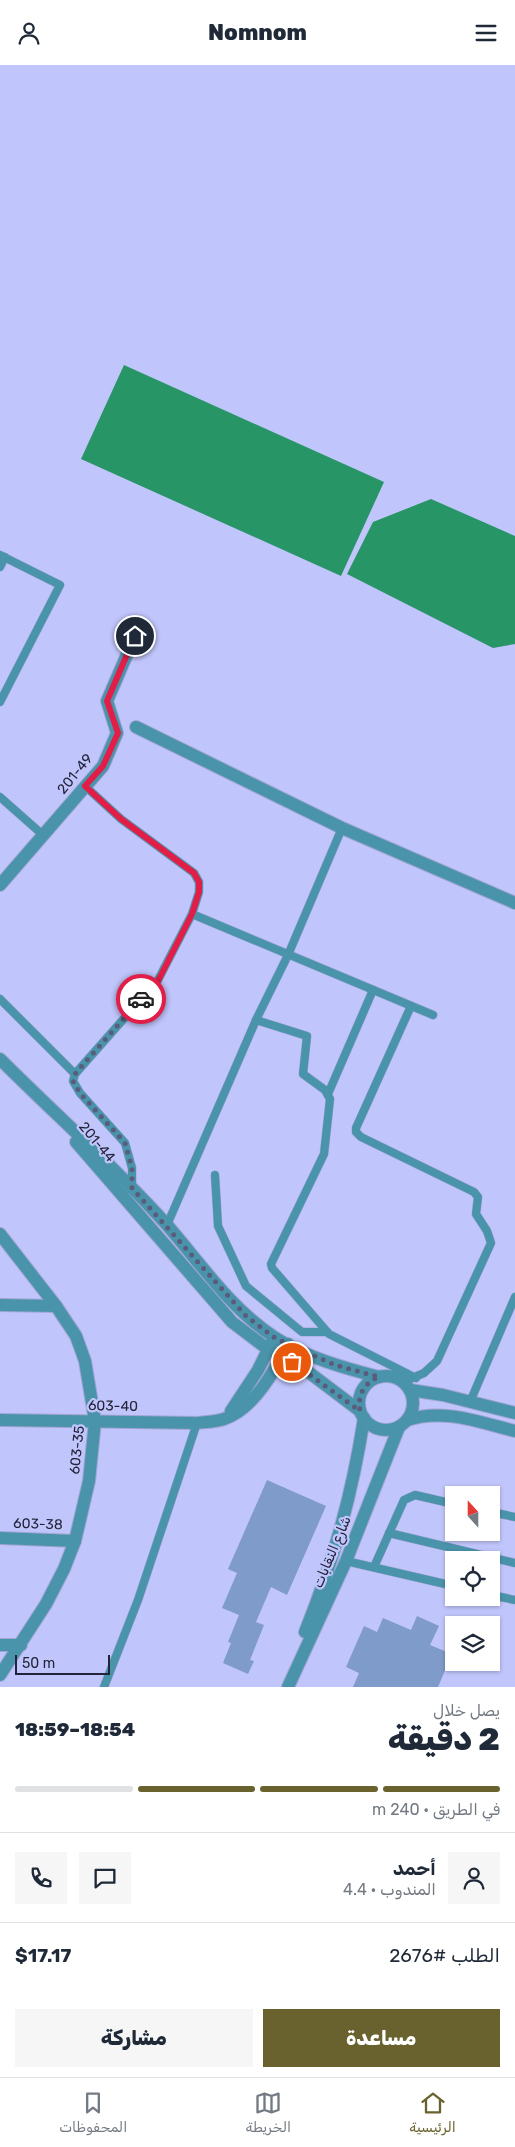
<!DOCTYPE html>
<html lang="ar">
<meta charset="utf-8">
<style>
:root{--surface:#fff;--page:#f6f6f7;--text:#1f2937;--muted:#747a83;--line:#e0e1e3;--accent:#6a622e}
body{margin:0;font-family:Rubik,"Noto Naskh Arabic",sans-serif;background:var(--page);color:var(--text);direction:rtl;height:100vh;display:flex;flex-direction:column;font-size:19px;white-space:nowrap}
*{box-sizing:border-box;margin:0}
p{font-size:16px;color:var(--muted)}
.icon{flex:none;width:28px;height:28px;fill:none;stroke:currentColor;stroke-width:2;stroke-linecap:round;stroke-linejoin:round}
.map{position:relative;height:1622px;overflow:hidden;direction:ltr}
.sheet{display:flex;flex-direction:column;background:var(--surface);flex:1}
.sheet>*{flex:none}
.needle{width:32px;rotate:339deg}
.controls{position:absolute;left:445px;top:1421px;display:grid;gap:10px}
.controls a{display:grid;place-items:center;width:55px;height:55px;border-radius:0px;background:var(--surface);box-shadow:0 1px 4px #0004;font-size:25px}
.scale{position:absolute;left:15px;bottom:12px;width:95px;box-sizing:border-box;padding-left:5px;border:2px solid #232439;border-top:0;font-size:14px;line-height:18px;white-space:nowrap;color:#232439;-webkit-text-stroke:4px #c0c5fb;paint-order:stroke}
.pin{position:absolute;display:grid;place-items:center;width:42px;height:42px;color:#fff;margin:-21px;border:2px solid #fff;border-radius:50%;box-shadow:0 1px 5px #0007}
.courier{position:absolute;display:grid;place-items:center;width:50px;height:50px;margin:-25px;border:4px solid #e11d48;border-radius:50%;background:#fff;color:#222;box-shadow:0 1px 6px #0007}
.head em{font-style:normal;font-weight:800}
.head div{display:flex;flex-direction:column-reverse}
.head{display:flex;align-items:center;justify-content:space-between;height:85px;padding:0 15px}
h1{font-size:32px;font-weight:800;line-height:38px}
.bar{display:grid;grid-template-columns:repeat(4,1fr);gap:8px 5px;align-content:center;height:60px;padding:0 15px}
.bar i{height:6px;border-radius:4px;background:var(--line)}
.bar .selected{background:var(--accent)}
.bar p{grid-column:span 4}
.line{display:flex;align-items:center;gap:12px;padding:0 15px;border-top:1px solid var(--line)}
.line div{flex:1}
.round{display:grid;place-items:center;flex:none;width:52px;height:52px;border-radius:0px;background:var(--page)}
.cta{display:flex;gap:10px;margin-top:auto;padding:10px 15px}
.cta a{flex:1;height:58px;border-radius:0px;background:var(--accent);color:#fff;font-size:20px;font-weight:800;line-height:58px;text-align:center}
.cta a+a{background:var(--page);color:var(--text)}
header{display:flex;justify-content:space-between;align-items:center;height:65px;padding:0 15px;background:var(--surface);font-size:22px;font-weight:800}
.menu{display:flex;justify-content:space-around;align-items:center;height:70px;border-top:1px solid var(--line);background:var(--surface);font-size:14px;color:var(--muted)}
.menu a{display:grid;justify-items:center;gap:2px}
.menu .selected{color:var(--accent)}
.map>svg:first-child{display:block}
.water{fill:#289567}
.building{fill:#7f9bc9}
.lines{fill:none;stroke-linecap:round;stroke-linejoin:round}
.service-casing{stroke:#a1a5d4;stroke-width:9}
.minor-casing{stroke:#a1a5d4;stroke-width:14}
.tertiary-casing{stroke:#a1a5d4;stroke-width:14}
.service{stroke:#4a94ab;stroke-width:8}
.minor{stroke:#4a94ab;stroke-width:12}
.tertiary{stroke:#4a94ab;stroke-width:12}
.done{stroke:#5a5c7d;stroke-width:5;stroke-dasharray:0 9}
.route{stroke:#e11d48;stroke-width:6}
.labels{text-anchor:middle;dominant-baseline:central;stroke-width:4.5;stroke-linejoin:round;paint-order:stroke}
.street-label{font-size:14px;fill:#232439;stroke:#c0c5fb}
</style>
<header><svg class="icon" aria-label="menu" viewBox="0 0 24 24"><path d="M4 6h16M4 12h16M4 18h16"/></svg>Nomnom<svg class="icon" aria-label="person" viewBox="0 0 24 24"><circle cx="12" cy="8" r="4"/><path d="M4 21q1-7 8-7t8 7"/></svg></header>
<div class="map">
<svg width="515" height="1622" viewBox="0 0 515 1622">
<rect width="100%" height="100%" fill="#c0c5fb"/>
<!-- water -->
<g class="water">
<path d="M124,300l260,117 -43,94 -260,-117z"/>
<path d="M431,434l84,37v108l-22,4 -146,-74 26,-52z"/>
</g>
<!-- building -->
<g class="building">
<path d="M267,1415l59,26 -39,89 -16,-8 -15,35 8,3 -14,35 4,1 -6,13 -25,-11 8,-20 -3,-1 11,-27 -17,-7 15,-35 -9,-4z"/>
<path d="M417,1551l22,10 -9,19 22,9 -14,33h-85l6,-14 -13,-6 18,-41 13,6 6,-14 28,12z"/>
</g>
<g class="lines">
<defs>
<g id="service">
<path d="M0,490l60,30 -60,117"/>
<path d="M0,502l5,-10"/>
<path d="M85,721l36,33 73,54 5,9v10l-7,22 -34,66 -83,94 -2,7 7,12 45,50 7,25v20"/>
<path d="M0,732l43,38"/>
<path d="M192,849l241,101"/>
<path d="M0,934l75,75"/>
<path d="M256,955l51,16 -4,38 22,16 5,9 -6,55 -53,110 1,4 57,66 87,44"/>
<path d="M328,1029l45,-104"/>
<path d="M215,1110l3,51 28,60 56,46h25"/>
<path d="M167,1160l89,-205 32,-65 54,-127"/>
<path d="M403,1317l21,-9 13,-12 54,-118 -4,-12 -11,-17 2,-17 -4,-5 -113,-55 -5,-5v-4l55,-122"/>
<path d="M470,1337l45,-105"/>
<path d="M491,1447l24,5"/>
<path d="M389,1468l126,30"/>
<path d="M346,1496l108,25"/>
<path d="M374,1502l30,-67 11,-5 39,9"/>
<path d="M491,1530l24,5"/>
<path d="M104,1622l34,-87 59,-177"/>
</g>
<g id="minor">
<path d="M136,662l206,101 173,75"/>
<path d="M0,820l103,-119 14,-33 -10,-32 28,-65"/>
<path d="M0,1169l56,72 20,30 9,25 10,60 -6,60 -14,60 -11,28 -18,35 -46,71"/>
<path d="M0,1240l56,1"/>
<path d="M231,1346l27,-41 15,-30"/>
<path d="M0,1355l197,3c8,-1 18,-1 27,-4 30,-10 51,-49 64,-75"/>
<path d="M0,1473l75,3"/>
<path d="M0,1580h21"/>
</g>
<g id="tertiary">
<path d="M0,994c56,56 114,107 167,166 34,39 63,83 107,112 31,20 70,31 105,40"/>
<path d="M76,1077l156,180 37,28 34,18 57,43"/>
<circle cx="386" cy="1338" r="27"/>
<path d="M410,1325l33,5 72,18"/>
<path d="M407,1355c36,-12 72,2 108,11"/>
<path d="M305,1567c29,-72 47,-137 59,-214"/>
<path d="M288,1622l58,-126 53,-134"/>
</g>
</defs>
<!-- service casing -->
<use href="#service" class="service-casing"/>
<!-- minor casing -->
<use href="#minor" class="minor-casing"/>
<!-- tertiary casing -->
<use href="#tertiary" class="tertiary-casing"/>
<!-- service -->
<use href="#service" class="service"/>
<!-- minor -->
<use href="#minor" class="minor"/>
<!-- tertiary -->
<use href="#tertiary" class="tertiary"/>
</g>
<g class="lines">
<!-- done -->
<path class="done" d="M141,934l-66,75 -2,7 7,12 45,50 7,25v20l114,128 29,22 60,27 44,12c-14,5 -22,18 -19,34l-68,-49"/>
<!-- route -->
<path class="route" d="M135,571l-28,65 11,32 -15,33 -18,20 36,33 73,54 5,9v10l-7,22 -34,67 -17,18"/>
</g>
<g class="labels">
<!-- street labels -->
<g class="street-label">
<text transform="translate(75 709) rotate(-51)">201-49</text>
<text transform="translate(97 1077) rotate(50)">201-44</text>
<text transform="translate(113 1341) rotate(1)">603-40</text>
<text transform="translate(77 1385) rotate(-84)">603-35</text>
<text transform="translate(38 1459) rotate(2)">603-38</text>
<text transform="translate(332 1487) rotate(-67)">شارع النقابات</text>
</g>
</g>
</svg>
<div class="controls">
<a><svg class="needle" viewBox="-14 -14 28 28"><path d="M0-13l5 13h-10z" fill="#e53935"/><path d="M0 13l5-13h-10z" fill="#747a83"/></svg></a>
<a><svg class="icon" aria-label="locate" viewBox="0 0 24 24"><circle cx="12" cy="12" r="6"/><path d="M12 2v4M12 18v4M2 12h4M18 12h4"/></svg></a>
<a><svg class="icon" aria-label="layers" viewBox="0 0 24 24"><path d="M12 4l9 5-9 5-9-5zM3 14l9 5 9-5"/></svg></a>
</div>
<div class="scale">50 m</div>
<div class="pin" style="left:292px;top:1297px;background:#ea580c"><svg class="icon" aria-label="bag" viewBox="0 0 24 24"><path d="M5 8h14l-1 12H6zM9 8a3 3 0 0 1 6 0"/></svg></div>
<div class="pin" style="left:135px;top:571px;background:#1f2937"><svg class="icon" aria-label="home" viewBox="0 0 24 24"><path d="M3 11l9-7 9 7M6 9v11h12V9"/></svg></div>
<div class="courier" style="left:141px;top:934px"><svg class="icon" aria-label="car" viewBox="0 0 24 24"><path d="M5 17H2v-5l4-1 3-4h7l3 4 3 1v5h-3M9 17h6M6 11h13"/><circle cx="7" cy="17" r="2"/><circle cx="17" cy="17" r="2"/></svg></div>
</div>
<section class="sheet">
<div class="head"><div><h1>2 دقيقة</h1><p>يصل خلال</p></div><em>18:54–18:59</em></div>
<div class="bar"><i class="selected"></i><i class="selected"></i><i class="selected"></i><i></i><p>في الطريق · 240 m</p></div>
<div class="line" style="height:90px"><a class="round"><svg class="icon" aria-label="person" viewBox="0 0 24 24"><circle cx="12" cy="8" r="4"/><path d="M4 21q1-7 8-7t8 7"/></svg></a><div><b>أحمد</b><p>المندوب · 4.4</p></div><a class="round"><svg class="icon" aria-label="chat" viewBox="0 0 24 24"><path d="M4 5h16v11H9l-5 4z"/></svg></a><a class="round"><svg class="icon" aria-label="phone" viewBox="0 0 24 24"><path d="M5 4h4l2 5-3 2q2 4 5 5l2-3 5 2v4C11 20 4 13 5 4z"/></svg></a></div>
<div class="line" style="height:65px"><div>الطلب #2676</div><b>$17.17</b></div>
<div class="cta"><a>مساعدة</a><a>مشاركة</a></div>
</section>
<nav class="menu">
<a class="selected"><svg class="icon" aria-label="home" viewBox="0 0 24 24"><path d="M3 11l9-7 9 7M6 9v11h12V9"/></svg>الرئيسية</a>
<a><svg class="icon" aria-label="map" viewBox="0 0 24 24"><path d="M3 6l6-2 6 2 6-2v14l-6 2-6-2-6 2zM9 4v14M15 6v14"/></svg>الخريطة</a>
<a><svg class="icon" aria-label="saved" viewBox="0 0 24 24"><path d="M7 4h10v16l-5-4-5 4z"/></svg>المحفوظات</a>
</nav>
